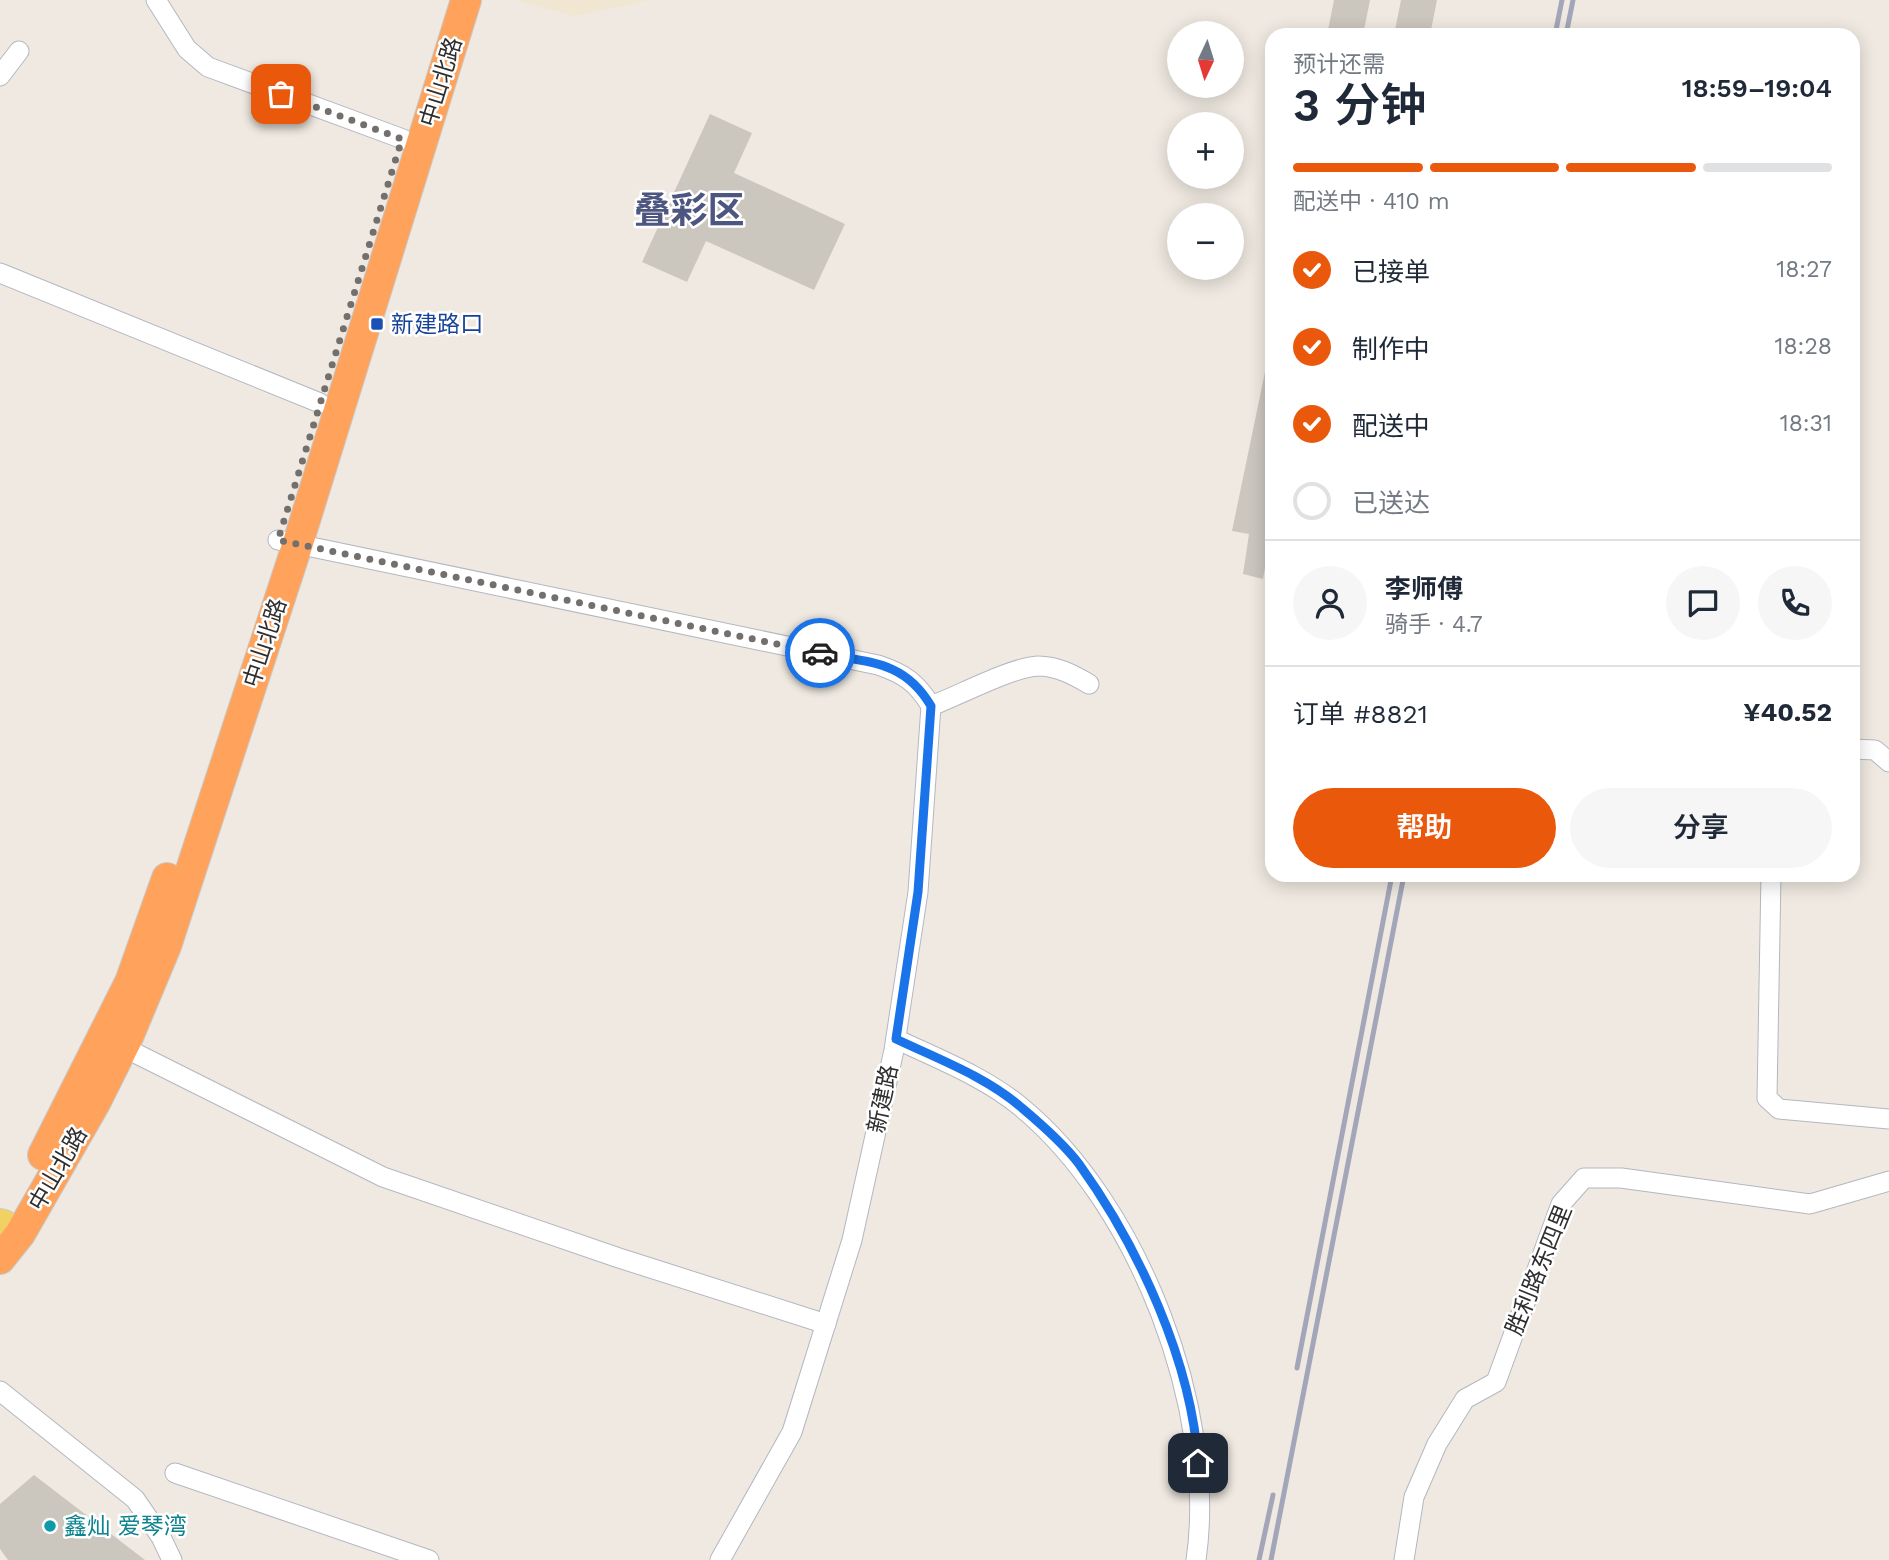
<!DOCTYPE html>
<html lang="zh">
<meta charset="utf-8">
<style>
:root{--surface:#fff;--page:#f6f6f7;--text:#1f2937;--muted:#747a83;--line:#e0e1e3;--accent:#ea580c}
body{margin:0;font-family:"Work Sans","Noto Sans SC",sans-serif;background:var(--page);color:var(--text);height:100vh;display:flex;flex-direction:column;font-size:26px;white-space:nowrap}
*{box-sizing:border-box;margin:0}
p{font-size:23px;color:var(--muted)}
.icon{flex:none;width:38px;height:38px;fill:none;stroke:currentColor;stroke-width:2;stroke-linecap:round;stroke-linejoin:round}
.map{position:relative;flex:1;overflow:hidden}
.panel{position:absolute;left:1265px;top:28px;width:595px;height:854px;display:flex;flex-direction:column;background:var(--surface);border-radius:21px;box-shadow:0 4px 18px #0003}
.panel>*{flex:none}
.needle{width:46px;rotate:184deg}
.controls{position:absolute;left:1167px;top:21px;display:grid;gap:14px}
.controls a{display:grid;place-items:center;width:77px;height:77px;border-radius:50%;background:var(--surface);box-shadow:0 4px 18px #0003;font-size:35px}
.pin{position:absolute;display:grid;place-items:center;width:60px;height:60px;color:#fff;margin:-30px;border-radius:14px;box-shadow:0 4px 10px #0006}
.courier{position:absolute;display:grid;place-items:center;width:70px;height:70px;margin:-35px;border:5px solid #1a73e8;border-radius:50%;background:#fff;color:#222;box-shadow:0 2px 9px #0007}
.summary em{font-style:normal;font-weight:600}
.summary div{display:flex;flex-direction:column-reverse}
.summary{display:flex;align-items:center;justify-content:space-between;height:119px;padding:0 28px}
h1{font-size:46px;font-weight:600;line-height:52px}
.bar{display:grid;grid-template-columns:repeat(4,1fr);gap:10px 7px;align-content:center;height:84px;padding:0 28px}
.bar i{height:9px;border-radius:5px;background:var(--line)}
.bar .selected{background:var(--accent)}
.bar p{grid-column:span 4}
.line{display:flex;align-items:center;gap:18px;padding:0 28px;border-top:2px solid var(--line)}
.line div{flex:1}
.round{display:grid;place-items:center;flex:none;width:74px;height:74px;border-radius:37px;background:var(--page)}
ol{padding:0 28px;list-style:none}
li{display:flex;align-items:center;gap:21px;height:77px}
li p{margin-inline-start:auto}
li .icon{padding:7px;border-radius:50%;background:var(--accent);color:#fff;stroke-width:4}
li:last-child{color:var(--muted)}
li i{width:38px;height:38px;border:4px solid var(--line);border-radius:50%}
.action{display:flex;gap:14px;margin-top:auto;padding:14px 28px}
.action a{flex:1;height:80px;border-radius:42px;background:var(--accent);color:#fff;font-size:28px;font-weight:600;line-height:80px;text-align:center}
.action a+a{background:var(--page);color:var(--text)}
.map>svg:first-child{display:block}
.education{fill:#f0e6d1}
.building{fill:#cbc7bf}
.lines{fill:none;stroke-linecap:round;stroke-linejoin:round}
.minor-casing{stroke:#b4b7c1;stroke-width:21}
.major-casing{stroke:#c9c9c9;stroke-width:28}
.highway-casing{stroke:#c9c9c9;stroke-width:32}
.minor{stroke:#fff;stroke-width:19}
.major{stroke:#f2d163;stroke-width:26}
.highway{stroke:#ffa35c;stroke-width:30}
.rail{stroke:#a3a6b8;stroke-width:5}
.done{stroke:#726f6d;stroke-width:7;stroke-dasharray:0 12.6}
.route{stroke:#1a73e8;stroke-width:9}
.transit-dot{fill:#1a4fb4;stroke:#fff;stroke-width:2.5}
.culture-dot{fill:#0f9aa8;stroke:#fff;stroke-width:2.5}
.labels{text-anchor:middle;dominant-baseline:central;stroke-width:5;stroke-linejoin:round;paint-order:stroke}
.street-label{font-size:23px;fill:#2e2e2e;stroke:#fff}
.transit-label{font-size:23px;fill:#164399;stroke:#fff;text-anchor:start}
.culture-label{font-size:23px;fill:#0d838f;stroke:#fff;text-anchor:start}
.town-label{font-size:37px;font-weight:bold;fill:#4d5680;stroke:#fff}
</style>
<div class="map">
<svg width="1889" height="1560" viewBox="0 0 1889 1560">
<rect width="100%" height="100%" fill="#efe9e1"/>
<!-- education -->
<path class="education" d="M516,0h136l-78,16z"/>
<!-- building -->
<g class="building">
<path d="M1334,0h36l-7,35h-36z"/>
<path d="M1401,0h36l-7,35h-36z"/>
<path d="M710,114l42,19 -18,40 111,51 -31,66 -108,-49 -19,41 -45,-20z"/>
<path d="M1266,367h6v162l-9,50 -20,-5 6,-40 -17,-3z"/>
<path d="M34,1475l111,85h-137l-8,-11v-45z"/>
</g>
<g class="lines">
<defs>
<g id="minor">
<path d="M156,0l31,49 21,18 195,72"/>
<path d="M0,76l19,-25"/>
<path d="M0,273l320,130"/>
<path d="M278,540l600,125c27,9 39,18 53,41l-13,186 -24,158 -42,190 -60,192 -72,128"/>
<path d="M931,706c27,-10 81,-39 107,-40 19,0 36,9 51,18"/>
<path d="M1853,749l22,1 14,12"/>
<path d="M1771,875l-4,223 12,11 110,10"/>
<path d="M896,1039c42,20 89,38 125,68 117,96 197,304 175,453"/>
<path d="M123,1047l260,130 236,81 207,66"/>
<path d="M0,1391l135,108 26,38 11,23"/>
<path d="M175,1473l254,87"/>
<path d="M1404,1560l10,-63 23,-53 28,-45 31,-17 65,-178 23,-26h37l189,26 79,-23"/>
</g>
<path id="major" d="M0,1222l4,1"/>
<g id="highway">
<path d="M43,1155l87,-173 37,-104"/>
<path d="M0,1259l20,-25 75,-131 33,-66 38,-91 131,-400 169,-546"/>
</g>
</defs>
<!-- minor casing -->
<use href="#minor" class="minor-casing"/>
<!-- major casing -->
<use href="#major" class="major-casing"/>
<!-- highway casing -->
<use href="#highway" class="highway-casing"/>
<!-- minor -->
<use href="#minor" class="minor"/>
<!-- major -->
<use href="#major" class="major"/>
<!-- highway -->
<use href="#highway" class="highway"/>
<!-- rail -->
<g class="rail">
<path d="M1555,35l7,-35"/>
<path d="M1566,35l7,-35"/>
<path d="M1297,1368l95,-493"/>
<path d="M1259,1560l14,-65"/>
<path d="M1271,1560l133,-685"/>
</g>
</g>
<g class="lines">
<!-- done -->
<path class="done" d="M281,94l121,45 -124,401 542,113"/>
<!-- route -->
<path class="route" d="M820,653c49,10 84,7 111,53l-13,186 -22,147c42,20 91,38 126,69 19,16 42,36 57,56 59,82 113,198 119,299"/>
</g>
<!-- markers -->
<rect class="transit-dot" x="370" y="317" width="14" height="14" rx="3.5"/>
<circle class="culture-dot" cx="50" cy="1526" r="7"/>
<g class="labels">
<!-- street labels -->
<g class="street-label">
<text transform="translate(441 82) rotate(-73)">中山北路</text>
<text transform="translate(265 643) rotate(-72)">中山北路</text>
<text transform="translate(883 1099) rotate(-78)">新建路</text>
<text transform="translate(58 1169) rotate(-60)">中山北路</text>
<text transform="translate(1539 1270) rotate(-68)">胜利路东四里</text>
</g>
<!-- transit labels -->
<g class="transit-label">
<text x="391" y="324">新建路口</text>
</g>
<!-- culture labels -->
<g class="culture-label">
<text x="64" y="1526">鑫灿 爱琴湾</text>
</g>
<!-- town labels -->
<g class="town-label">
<text x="689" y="210">叠彩区</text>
</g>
</g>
</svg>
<div class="controls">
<a><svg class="needle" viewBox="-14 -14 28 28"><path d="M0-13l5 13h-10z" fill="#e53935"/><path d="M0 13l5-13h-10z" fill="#747a83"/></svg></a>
<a>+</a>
<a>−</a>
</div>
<div class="pin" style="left:281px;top:94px;background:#ea580c"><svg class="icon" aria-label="bag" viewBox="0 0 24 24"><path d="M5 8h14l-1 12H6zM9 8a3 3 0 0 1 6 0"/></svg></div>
<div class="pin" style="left:1198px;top:1463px;background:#1f2937"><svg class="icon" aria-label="home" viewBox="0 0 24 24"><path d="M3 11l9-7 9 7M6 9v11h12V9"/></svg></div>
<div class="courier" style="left:820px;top:653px"><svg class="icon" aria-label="car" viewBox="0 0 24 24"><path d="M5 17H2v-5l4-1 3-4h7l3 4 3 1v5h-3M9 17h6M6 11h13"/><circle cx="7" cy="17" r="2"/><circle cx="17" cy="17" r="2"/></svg></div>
<section class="panel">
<div class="summary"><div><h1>3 分钟</h1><p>预计还需</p></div><em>18:59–19:04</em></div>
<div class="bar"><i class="selected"></i><i class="selected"></i><i class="selected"></i><i></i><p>配送中 · 410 m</p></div>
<ol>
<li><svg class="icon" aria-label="check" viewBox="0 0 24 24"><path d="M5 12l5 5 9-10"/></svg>已接单<p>18:27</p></li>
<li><svg class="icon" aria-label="check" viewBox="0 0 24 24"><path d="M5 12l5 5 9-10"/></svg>制作中<p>18:28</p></li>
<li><svg class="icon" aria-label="check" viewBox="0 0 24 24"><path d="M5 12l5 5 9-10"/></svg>配送中<p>18:31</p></li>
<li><i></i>已送达</li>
</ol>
<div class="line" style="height:126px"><a class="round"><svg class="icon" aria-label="person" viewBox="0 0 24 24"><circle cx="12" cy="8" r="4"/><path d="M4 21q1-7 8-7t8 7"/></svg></a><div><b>李师傅</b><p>骑手 · 4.7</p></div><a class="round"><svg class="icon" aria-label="chat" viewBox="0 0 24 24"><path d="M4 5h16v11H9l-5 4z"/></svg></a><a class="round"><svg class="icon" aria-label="phone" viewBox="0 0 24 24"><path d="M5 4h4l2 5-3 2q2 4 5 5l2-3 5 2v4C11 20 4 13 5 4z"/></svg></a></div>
<div class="line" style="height:91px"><div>订单 #8821</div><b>¥40.52</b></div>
<div class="action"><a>帮助</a><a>分享</a></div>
</section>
</div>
